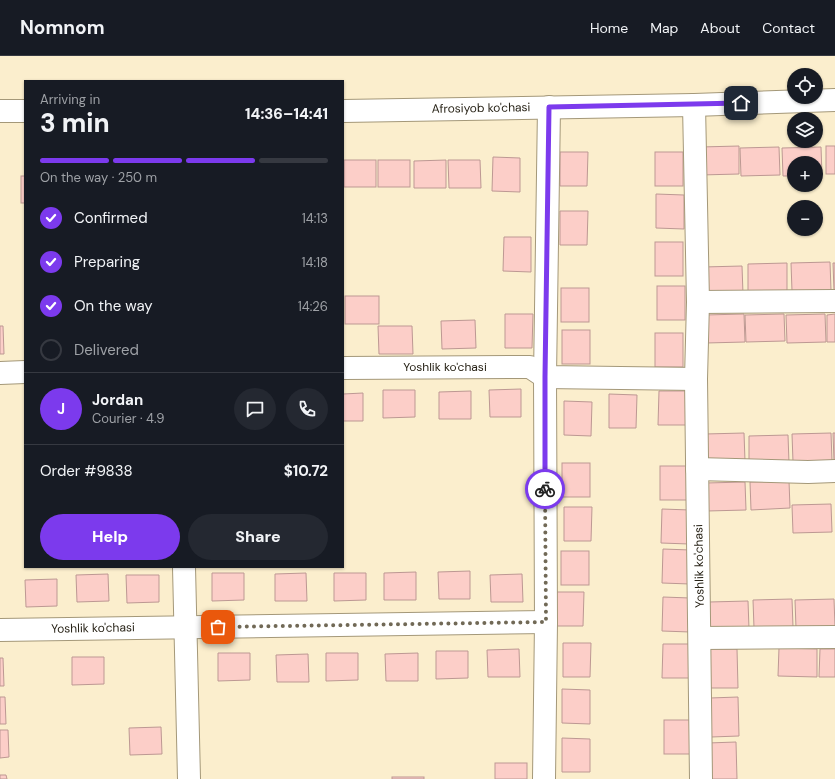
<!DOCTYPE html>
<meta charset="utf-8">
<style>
:root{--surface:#171b24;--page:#242831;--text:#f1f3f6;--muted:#9ea1a6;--line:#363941;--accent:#7c3aed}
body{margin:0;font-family:"DM Sans",sans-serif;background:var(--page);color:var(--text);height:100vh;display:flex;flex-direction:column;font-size:15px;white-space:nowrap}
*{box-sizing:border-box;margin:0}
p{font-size:13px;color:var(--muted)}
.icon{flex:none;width:22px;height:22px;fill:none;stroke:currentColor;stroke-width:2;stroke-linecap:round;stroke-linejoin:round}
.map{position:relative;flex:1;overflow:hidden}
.sheet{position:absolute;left:24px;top:24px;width:320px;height:488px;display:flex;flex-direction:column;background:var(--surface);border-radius:0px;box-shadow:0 1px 3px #0004}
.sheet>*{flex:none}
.fabs{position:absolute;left:787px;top:12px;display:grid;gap:8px}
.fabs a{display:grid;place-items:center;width:36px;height:36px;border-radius:50%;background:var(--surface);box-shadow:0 1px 3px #0004;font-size:20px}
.pin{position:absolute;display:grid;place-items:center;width:34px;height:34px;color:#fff;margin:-17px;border-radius:8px;box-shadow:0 2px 6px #0006}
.courier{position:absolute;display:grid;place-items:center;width:40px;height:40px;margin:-20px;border:3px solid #7c3aed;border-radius:50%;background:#fff;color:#222;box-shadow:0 1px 5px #0007}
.summary em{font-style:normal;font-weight:800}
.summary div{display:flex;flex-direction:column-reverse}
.summary{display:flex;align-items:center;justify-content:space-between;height:68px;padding:0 16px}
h1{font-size:26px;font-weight:800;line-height:30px}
.bar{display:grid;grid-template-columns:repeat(4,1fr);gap:6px 4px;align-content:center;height:48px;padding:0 16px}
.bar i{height:5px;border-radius:3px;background:var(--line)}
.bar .on{background:var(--accent)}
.bar p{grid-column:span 4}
.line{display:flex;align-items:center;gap:10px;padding:0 16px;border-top:1px solid var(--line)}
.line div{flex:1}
.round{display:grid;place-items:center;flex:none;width:42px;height:42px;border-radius:21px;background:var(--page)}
ol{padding:0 16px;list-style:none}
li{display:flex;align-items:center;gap:12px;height:44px}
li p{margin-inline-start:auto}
li .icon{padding:4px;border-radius:50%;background:var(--accent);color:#fff;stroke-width:4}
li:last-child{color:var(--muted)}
li i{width:22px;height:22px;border:2px solid var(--line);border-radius:50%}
.button{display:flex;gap:8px;margin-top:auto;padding:8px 16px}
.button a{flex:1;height:46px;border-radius:24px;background:var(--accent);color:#fff;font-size:16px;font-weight:800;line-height:46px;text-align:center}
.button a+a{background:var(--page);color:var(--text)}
header{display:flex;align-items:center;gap:24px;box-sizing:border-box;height:56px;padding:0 20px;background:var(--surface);border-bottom:1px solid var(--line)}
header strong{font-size:19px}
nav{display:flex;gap:22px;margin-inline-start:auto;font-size:14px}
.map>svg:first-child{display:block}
.building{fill:#fccec8;stroke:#bd9893}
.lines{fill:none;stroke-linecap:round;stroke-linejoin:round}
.minor-casing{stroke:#a49879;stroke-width:24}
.minor{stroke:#fff;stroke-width:22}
.done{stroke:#716956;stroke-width:4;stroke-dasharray:0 7.2}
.route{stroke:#7c3aed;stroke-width:5}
.labels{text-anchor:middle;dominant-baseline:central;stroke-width:4;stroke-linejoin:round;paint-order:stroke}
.street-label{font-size:12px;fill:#272216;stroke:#fff}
</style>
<header>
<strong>Nomnom</strong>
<nav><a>Home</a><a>Map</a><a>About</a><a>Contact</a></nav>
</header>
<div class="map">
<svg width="835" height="723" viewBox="0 0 835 723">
<rect width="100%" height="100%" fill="#fbeecd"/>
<!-- building -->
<g class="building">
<path d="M739,90v28l-39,1v-28z"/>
<rect x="826" y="90" width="9" height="28"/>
<path d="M779,91l1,28 -39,1 -1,-28z"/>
<path d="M821,91l1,28h-6v-12h-22v13h-11l-1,-28z"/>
<path d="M560,96h28l-1,34h-27z"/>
<rect x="655" y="96" width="28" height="34"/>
<path d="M493,101l27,1v34l-28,-1z"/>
<rect x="344" y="104" width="32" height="27"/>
<rect x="378" y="104" width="32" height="27"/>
<path d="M446,104v28h-32v-27z"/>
<path d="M448,104h32l1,28h-32z"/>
<rect x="21" y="120" width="4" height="27"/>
<path d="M656,138l28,1v34l-28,-1z"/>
<path d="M560,155h28l-1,34h-27z"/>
<path d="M504,181h27v35l-28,-1z"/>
<rect x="655" y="186" width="28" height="34"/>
<path d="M830,206l1,28 -39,1 -1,-28z"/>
<path d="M787,207v28l-39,1v-28z"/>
<path d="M833,207h2v28h-1z"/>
<path d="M742,210l1,28 -39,1 -1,-28z"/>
<rect x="657" y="230" width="28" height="34"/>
<rect x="561" y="232" width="28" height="34"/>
<rect x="345" y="240" width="34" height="28"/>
<path d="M505,258h28l-1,34h-27z"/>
<path d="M744,258l1,28 -39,1 -1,-28z"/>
<path d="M784,258l1,27 -39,1 -1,-27z"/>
<path d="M825,258l1,28 -39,1 -1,-28z"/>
<path d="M835,258v28h-8v-27z"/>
<path d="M475,264l1,28 -34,1 -1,-28z"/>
<path d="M0,270h3l1,28h-4z"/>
<path d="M378,270h34l1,28h-34z"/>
<rect x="562" y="274" width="28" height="34"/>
<rect x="655" y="277" width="28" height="34"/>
<path d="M521,333v28h-31l-1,-27z"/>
<path d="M383,334h32v27l-32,1z"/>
<path d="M471,335v28h-32v-27z"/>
<path d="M659,335h27v34h-28z"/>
<path d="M363,337v28h-20v-27z"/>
<path d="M609,338l28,1 -1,33h-27z"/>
<path d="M564,345l28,1 -1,34 -27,-1z"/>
<path d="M744,377l1,28 -39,1 -1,-28z"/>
<path d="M831,377l1,28 -39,1 -1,-28z"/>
<path d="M833,377h2v28h-1z"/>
<path d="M788,379l1,28 -40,1v-28z"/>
<rect x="562" y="407" width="28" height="34"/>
<rect x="660" y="410" width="28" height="34"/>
<path d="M789,425l1,27 -39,2 -1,-28z"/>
<path d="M745,426l1,28 -39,1 -1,-28z"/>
<path d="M831,448l1,28 -39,1 -1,-28z"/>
<path d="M564,451h28l-1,34h-27z"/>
<path d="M662,453l28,1 -1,34 -28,-1z"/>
<path d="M663,493l27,1v34l-28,-1z"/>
<rect x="561" y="495" width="28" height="34"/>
<path d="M470,515v28h-31l-1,-27z"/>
<path d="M416,516v28h-32v-27z"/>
<path d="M212,517h32v27l-32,1z"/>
<path d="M306,517l1,28h-32v-27z"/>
<path d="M334,517h32v27l-32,1z"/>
<path d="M108,518l1,27 -32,1 -1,-27z"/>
<path d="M522,518l1,28h-32l-1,-27z"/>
<path d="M126,519h33v27l-32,1z"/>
<path d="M57,523v27l-31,1 -1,-27z"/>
<path d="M556,536h28l-1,34h-28z"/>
<path d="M663,541l27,1v34l-28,-1z"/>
<path d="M792,543l1,28 -39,1 -1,-28z"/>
<path d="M834,543l1,28 -39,1 -1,-28z"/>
<path d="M748,545l1,28 -39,1 -1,-28z"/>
<path d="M563,587h28l-1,34h-27z"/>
<path d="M663,588h27v34h-28z"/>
<path d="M779,592l38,1v28l-39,-1z"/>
<path d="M519,593l1,28h-32l-1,-27z"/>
<path d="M709,593h28l1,39h-28z"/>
<path d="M820,593h15v28h-16z"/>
<path d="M436,595h32v27l-32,1z"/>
<path d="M218,597h32v27l-32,1z"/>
<path d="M326,597h32v27l-32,1z"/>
<path d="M418,597v28h-32l-1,-27z"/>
<path d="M308,598l1,28h-32l-1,-27z"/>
<path d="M72,601h32v27l-32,1z"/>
<path d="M0,602h3l1,28h-4z"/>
<path d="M562,633l28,1v34l-28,-1z"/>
<path d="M0,641h5l1,27h-6z"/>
<path d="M738,641l1,39 -28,1 -1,-39z"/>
<rect x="664" y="664" width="28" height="34"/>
<path d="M161,671l1,27 -32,1 -1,-27z"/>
<path d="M0,674h8l1,27 -9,1z"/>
<path d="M562,682l28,1v33h-28z"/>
<path d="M736,686l1,37h-28l-1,-36z"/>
<rect x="495" y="707" width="32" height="16"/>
<path d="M0,719h6l1,4h-7z"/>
<rect x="392" y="721" width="32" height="2"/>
</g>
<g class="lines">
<defs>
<g id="minor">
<path d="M694,49l4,197 -2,77 5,400"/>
<path d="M0,55h25"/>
<path d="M343,55l351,-6 141,-5"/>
<path d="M698,246l137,-1"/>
<path d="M343,312l187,-1 15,10 151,2"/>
<path d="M0,317l25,-1"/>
<path d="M697,413l111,3 27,-1"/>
<path d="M184,511l5,212"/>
<path d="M0,574l546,-8"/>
<path d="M700,582l135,-1"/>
<path d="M544,723l2,-157 -1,-245 4,-270"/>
</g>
</defs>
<!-- minor casing -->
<use href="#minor" class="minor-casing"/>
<!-- minor -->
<use href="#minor" class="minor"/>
</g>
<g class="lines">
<!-- done -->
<path class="done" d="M218,571l328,-5 -1,-133"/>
<!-- route -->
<path class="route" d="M545,433v-112l4,-270 192,-4"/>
</g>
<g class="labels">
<!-- street labels -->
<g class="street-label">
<text transform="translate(481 52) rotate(-1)">Afrosiyob ko'chasi</text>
<text x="445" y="311">Yoshlik ko'chasi</text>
<text transform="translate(699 510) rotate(-91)">Yoshlik ko'chasi</text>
<text transform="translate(93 572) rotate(-1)">Yoshlik ko'chasi</text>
</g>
</g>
</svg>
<div class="fabs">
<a><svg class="icon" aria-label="locate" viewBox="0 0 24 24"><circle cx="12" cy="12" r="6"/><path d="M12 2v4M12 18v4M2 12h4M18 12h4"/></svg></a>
<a><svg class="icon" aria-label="layers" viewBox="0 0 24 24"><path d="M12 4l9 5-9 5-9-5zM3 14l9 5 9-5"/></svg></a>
<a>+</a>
<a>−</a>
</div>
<div class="pin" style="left:218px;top:571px;background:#ea580c"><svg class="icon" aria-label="bag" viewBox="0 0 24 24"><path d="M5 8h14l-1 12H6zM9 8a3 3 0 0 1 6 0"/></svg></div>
<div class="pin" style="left:741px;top:47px;background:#1f2937"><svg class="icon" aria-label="home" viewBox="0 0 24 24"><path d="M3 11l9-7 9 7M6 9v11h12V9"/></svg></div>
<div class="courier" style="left:545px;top:433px"><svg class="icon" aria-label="bike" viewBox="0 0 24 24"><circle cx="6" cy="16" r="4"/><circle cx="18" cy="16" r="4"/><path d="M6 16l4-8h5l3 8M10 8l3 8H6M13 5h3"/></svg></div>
<section class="sheet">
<div class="summary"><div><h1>3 min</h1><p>Arriving in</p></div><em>14:36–14:41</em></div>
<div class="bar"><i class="on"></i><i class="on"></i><i class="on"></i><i></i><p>On the way · 250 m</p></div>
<ol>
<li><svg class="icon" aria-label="check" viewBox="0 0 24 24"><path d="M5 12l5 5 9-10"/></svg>Confirmed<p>14:13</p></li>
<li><svg class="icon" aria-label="check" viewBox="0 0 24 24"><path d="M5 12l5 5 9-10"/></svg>Preparing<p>14:18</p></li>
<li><svg class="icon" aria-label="check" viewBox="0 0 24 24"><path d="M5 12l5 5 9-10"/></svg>On the way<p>14:26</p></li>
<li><i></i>Delivered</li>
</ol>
<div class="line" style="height:72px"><b class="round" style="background:var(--accent);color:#fff">J</b><div><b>Jordan</b><p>Courier · 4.9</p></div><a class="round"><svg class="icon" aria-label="chat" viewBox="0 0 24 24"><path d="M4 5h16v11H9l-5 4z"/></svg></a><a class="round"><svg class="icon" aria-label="phone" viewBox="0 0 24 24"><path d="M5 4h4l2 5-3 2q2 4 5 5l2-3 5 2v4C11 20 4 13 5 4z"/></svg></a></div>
<div class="line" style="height:52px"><div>Order #9838</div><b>$10.72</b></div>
<div class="button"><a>Help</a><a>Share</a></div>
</section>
</div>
